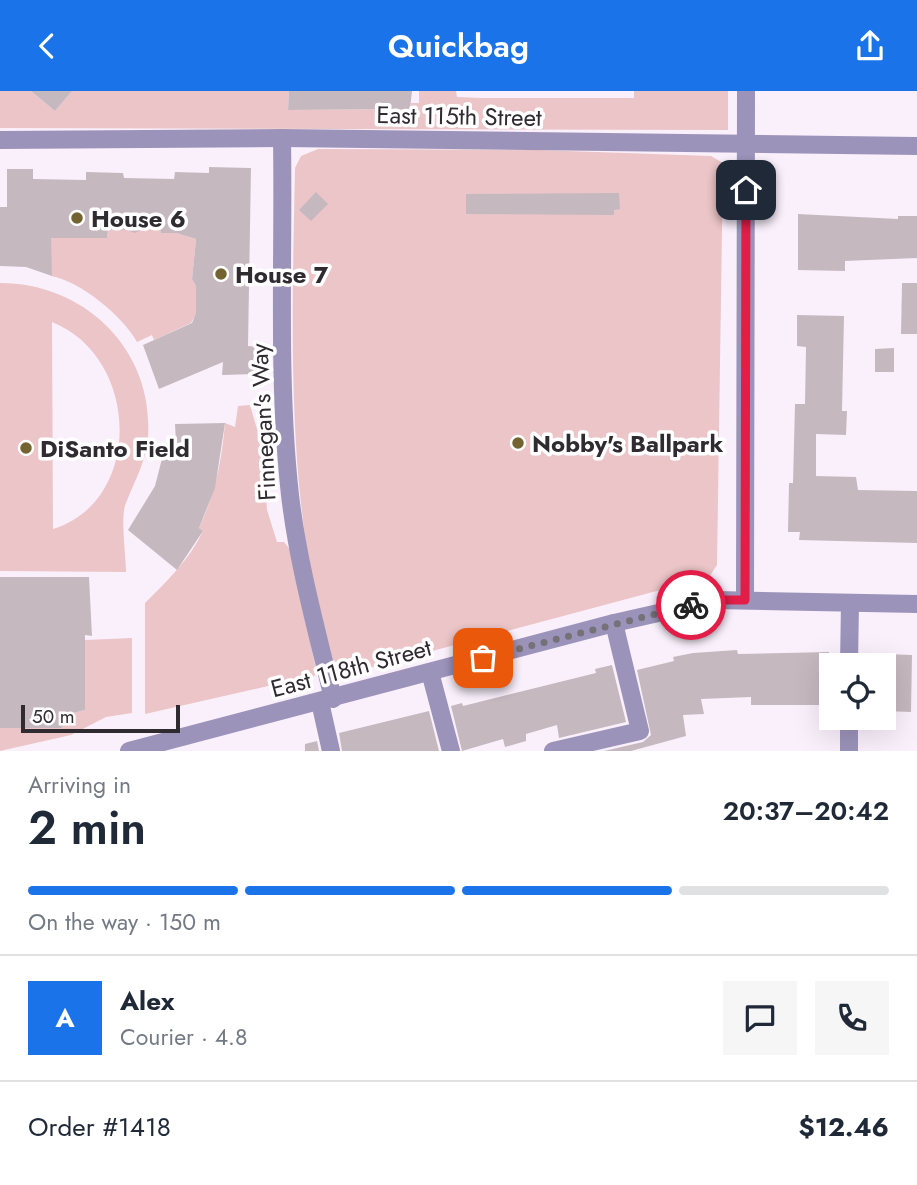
<!DOCTYPE html>
<meta charset="utf-8">
<style>
:root{--surface:#fff;--page:#f6f6f7;--text:#1f2937;--muted:#747a83;--line:#e0e1e3;--accent:#1a73e8}
body{margin:0;font-family:Jost,sans-serif;background:var(--page);color:var(--text);height:100vh;display:flex;flex-direction:column;font-size:26px;white-space:nowrap}
*{box-sizing:border-box;margin:0}
p{font-size:23px;color:var(--muted)}
.icon{flex:none;width:38px;height:38px;fill:none;stroke:currentColor;stroke-width:2;stroke-linecap:round;stroke-linejoin:round}
.map{position:relative;height:660px;overflow:hidden}
.side{display:flex;flex-direction:column;background:var(--surface);flex:1}
.side>*{flex:none}
.fabs{position:absolute;left:819px;top:562px;display:grid;gap:14px}
.fabs a{display:grid;place-items:center;width:77px;height:77px;border-radius:0px;background:var(--surface);box-shadow:0 7px 28px #0002;font-size:35px}
.scale{position:absolute;left:21px;bottom:18px;width:159px;box-sizing:border-box;padding-left:7px;border:4px solid #2f2b30;border-top:0;font-size:19px;line-height:24px;white-space:nowrap;color:#2f2b30;-webkit-text-stroke:5px #fff;paint-order:stroke}
.pin{position:absolute;display:grid;place-items:center;width:60px;height:60px;color:#fff;margin:-30px;border-radius:14px;box-shadow:0 4px 10px #0006}
.courier{position:absolute;display:grid;place-items:center;width:70px;height:70px;margin:-35px;border:5px solid #e11d48;border-radius:50%;background:#fff;color:#222;box-shadow:0 2px 9px #0007}
.headline em{font-style:normal;font-weight:600}
.headline div{display:flex;flex-direction:column-reverse}
.headline{display:flex;align-items:center;justify-content:space-between;height:119px;padding:0 28px}
h1{font-size:46px;font-weight:600;line-height:52px}
.bar{display:grid;grid-template-columns:repeat(4,1fr);gap:10px 7px;align-content:center;height:84px;padding:0 28px}
.bar i{height:9px;border-radius:5px;background:var(--line)}
.bar .on{background:var(--accent)}
.bar p{grid-column:span 4}
.line{display:flex;align-items:center;gap:18px;padding:0 28px;border-top:2px solid var(--line)}
.line div{flex:1}
.round{display:grid;place-items:center;flex:none;width:74px;height:74px;border-radius:0px;background:var(--page)}
header{display:flex;justify-content:space-between;align-items:center;height:91px;padding:0 28px;background:var(--accent);color:#fff;font-size:32px;font-weight:600}
.map>svg:first-child{display:block}
.green{fill:#ebc5c7;fill-rule:evenodd}
.building{fill:#c6b8bf}
.lines{fill:none;stroke-linecap:round;stroke-linejoin:round}
.minor{stroke:#9c93ba;stroke-width:18}
.done{stroke:#767077;stroke-width:7;stroke-dasharray:0 12.6}
.route{stroke:#e11d48;stroke-width:9}
.poi-dot{fill:#736331;stroke:#fff;stroke-width:2.5}
.labels{text-anchor:middle;dominant-baseline:central;stroke-width:7;stroke-linejoin:round;paint-order:stroke}
.street-label{font-size:24px;fill:#2f2b30;stroke:#fff}
.poi-label{font-size:24px;font-weight:bold;fill:#2f2b30;stroke:#fff;text-anchor:start}
</style>
<header><svg class="icon" aria-label="back" viewBox="0 0 24 24"><path d="M15 5l-7 7 7 7"/></svg>Quickbag<svg class="icon" aria-label="share" viewBox="0 0 24 24"><path d="M12 15V3M7 8l5-5 5 5M5 13v7h14v-7"/></svg></header>
<div class="map">
<svg width="917" height="660" viewBox="0 0 917 660">
<rect width="100%" height="100%" fill="#faf0fc"/>
<!-- green -->
<g class="green">
<path d="M0,0h31l24,20 17,-20h217l-1,19h9l113,-1 1,-6h8v-12h37l1,6 25,1h152v-7h94v39l-728,-2z"/>
<path d="M318,58l220,1 173,6 12,7 -6,402 -8,12 -363,97 -10,-1c-52,-154 -44,-343 -41,-505l6,-12z"/>
<path d="M48,138l59,9 1,-8c19,0 34,-1 53,-1l1,4h14l20,6 -4,40 4,7v28l-5,9 -37,17 -2,-5 -15,7c-14,-26 -57,-61 -86,-66z"/>
<path d="M0,192c85,0 154,67 148,154 -2,25 -13,43 -22,66 -6,13 0,53 0,69l-126,-1zM52,231c88,35 92,179 1,207z"/>
<path d="M250,314l13,45 4,60 10,32h7l8,10 25,123 -172,39v-111c22,-22 45,-44 58,-72l-4,-3c16,-34 23,-68 26,-105l10,4 3,-21z"/>
<path d="M132,547v75l-26,4 -35,18 -71,16v-23h62v-12l23,-6v-70z"/>
</g>
<!-- building -->
<g class="building">
<path d="M31,0h41l-17,20z"/>
<path d="M289,0h123l-2,18 -122,1z"/>
<path d="M209,76l42,1 -3,178 10,1v27l-36,1 1,-13 -64,27 -16,-44 49,-22 4,-10v-27l-4,-7 4,-40 -20,-6h-15v-18l-26,18 -8,-3h-19l-1,8h-56l1,38 -26,-9 -26,-1v-59h7v-38h26v10l53,1v-8l37,1 1,5 50,1 1,-7 34,1z"/>
<path d="M316,101l12,12 -17,17 -12,-11z"/>
<path d="M619,102l1,16 -6,1v5l-148,-1v-20z"/>
<path d="M798,123l100,5v-3h19v42l-72,3v10l-47,-1z"/>
<path d="M902,192h15v51h-16z"/>
<path d="M797,224l47,1 -2,95h5l-1,24 -30,-1v42l40,1 2,13 59,1v52l-118,-3 1,-8h-12l1,-49h4l2,-79h10l1,-57 -9,-1z"/>
<path d="M894,257v24h-19v-23z"/>
<path d="M225,332l-10,65 -16,40 4,3 -26,39 -49,-40 27,-44 11,-43 10,1 -1,-20z"/>
<path d="M0,486h89l3,59 -7,-1v75l-23,6v12h-62z"/>
<path d="M737,559l1,4 91,-2v53h-78v-8l-50,2 3,15 -21,1 3,21 -55,15h-27l39,-9 8,-7 -14,-65 37,-9 -1,-4 20,-4z"/>
<path d="M884,563l28,1 -1,57 -27,-1z"/>
<path d="M612,574l14,57 -67,16 -2,-13 -31,9v7l-21,6 -2,-8 -41,12 -11,-45 11,-3 1,3 133,-33 -1,-4z"/>
<path d="M429,620l10,40h-97l-3,-18z"/>
<path d="M317,650l2,10h-14v-7z"/>
</g>
<g class="lines">
<!-- minor -->
<g class="minor">
<path d="M282,47c2,119 -5,239 8,357 8,69 27,136 43,204"/>
<path d="M0,49l282,-2 635,8"/>
<path d="M745,509l1,-509"/>
<path d="M849,574l1,-62"/>
<path d="M430,581l21,79"/>
<path d="M320,611l11,49"/>
<path d="M129,660l485,-128 102,-23 201,4"/>
<path d="M553,660l87,-20 -26,-108"/>
<path d="M849,660v-34"/>
</g>
</g>
<g class="lines">
<!-- done -->
<path class="done" d="M483,567l208,-53"/>
<!-- route -->
<path class="route" d="M691,514l25,-5h29l1,-410"/>
</g>
<!-- markers -->
<g class="poi-dot">
<circle cx="77" cy="127" r="7"/>
<circle cx="221" cy="183" r="7"/>
<circle cx="518" cy="352" r="7"/>
<circle cx="26" cy="357" r="7"/>
</g>
<g class="labels">
<!-- street labels -->
<g class="street-label">
<text transform="translate(459 25) rotate(1)">East 115th Street</text>
<text transform="translate(263 331) rotate(-93)">Finnegan's Way</text>
<text transform="translate(351 577) rotate(-15)">East 118th Street</text>
</g>
<!-- poi labels -->
<g class="poi-label">
<text x="91" y="127">House 6</text>
<text x="235" y="183">House 7</text>
<text x="532" y="352">Nobby's Ballpark</text>
<text x="40" y="357">DiSanto Field</text>
</g>
</g>
</svg>
<div class="fabs">
<a><svg class="icon" aria-label="locate" viewBox="0 0 24 24"><circle cx="12" cy="12" r="6"/><path d="M12 2v4M12 18v4M2 12h4M18 12h4"/></svg></a>
</div>
<div class="scale">50 m</div>
<div class="pin" style="left:483px;top:567px;background:#ea580c"><svg class="icon" aria-label="bag" viewBox="0 0 24 24"><path d="M5 8h14l-1 12H6zM9 8a3 3 0 0 1 6 0"/></svg></div>
<div class="pin" style="left:746px;top:99px;background:#1f2937"><svg class="icon" aria-label="home" viewBox="0 0 24 24"><path d="M3 11l9-7 9 7M6 9v11h12V9"/></svg></div>
<div class="courier" style="left:691px;top:514px"><svg class="icon" aria-label="bike" viewBox="0 0 24 24"><circle cx="6" cy="16" r="4"/><circle cx="18" cy="16" r="4"/><path d="M6 16l4-8h5l3 8M10 8l3 8H6M13 5h3"/></svg></div>
</div>
<section class="side">
<div class="headline"><div><h1>2 min</h1><p>Arriving in</p></div><em>20:37–20:42</em></div>
<div class="bar"><i class="on"></i><i class="on"></i><i class="on"></i><i></i><p>On the way · 150 m</p></div>
<div class="line" style="height:126px"><b class="round" style="background:var(--accent);color:#fff">A</b><div><b>Alex</b><p>Courier · 4.8</p></div><a class="round"><svg class="icon" aria-label="chat" viewBox="0 0 24 24"><path d="M4 5h16v11H9l-5 4z"/></svg></a><a class="round"><svg class="icon" aria-label="phone" viewBox="0 0 24 24"><path d="M5 4h4l2 5-3 2q2 4 5 5l2-3 5 2v4C11 20 4 13 5 4z"/></svg></a></div>
<div class="line" style="height:91px"><div>Order #1418</div><b>$12.46</b></div>
</section>
